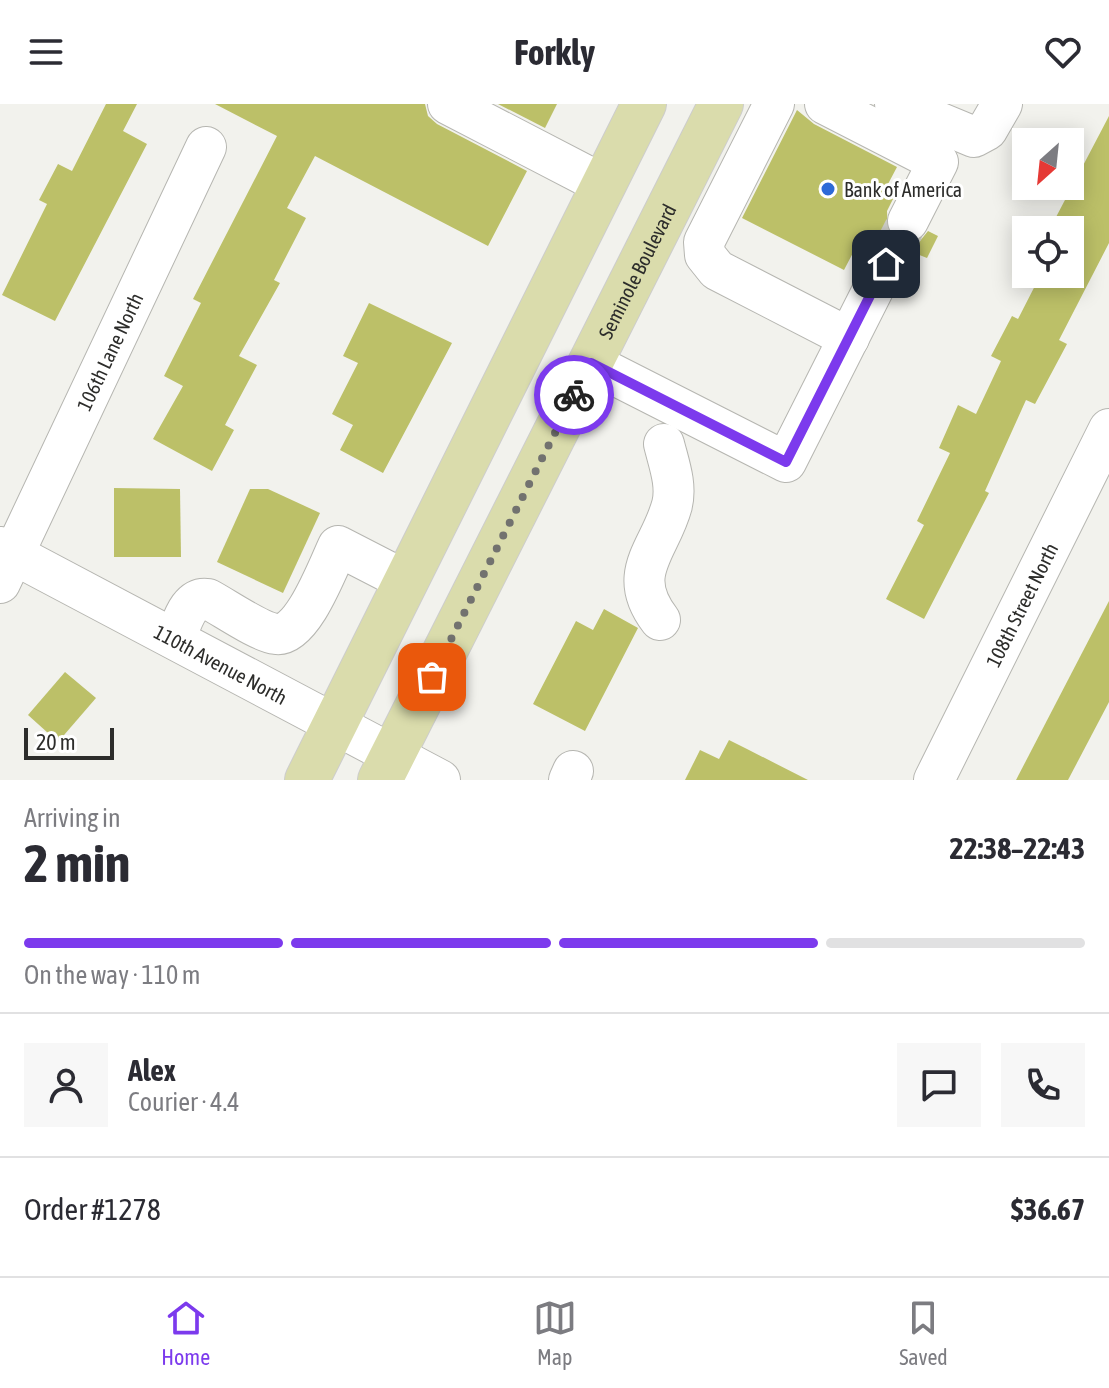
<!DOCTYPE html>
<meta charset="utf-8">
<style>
:root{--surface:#fff;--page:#f7f7f7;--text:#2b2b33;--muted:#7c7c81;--line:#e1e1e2;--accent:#7c3aed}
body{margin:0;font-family:"Asap Condensed",sans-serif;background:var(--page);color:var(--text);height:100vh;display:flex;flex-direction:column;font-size:30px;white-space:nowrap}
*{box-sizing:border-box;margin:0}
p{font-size:26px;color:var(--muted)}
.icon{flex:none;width:44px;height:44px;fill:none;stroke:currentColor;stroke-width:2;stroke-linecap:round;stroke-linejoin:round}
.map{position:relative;height:676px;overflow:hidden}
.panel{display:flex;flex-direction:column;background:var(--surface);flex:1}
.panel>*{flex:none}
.needle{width:52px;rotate:207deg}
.fabs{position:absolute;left:1012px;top:24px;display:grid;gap:16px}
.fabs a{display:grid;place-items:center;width:72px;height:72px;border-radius:0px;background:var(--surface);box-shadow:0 4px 20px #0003;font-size:40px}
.scale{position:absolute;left:24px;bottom:20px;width:90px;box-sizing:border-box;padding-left:8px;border:4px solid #2d2d2b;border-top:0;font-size:22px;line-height:28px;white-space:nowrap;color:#2d2d2b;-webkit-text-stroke:6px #fff;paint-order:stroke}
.pin{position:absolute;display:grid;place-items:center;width:68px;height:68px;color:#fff;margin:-34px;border-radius:16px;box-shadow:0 4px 12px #0006}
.courier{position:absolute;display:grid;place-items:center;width:80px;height:80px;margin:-40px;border:6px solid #7c3aed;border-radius:50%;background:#fff;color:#222;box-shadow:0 2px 10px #0007}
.summary em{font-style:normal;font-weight:700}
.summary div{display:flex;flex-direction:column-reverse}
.summary{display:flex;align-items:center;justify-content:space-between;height:136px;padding:0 24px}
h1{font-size:52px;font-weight:700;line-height:60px}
.bar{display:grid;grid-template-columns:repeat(4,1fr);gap:12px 8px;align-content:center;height:96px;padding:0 24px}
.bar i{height:10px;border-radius:6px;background:var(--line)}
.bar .selected{background:var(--accent)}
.bar p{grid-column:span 4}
.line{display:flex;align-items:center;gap:20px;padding:0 24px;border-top:2px solid var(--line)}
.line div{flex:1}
.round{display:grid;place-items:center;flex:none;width:84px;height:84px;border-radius:0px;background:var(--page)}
header{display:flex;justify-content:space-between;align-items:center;height:104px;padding:0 24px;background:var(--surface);font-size:36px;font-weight:700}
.tab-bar{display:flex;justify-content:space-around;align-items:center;height:112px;border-top:2px solid var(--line);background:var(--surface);font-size:22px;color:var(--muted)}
.tab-bar a{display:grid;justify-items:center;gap:4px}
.tab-bar .selected{color:var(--accent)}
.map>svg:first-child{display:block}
.building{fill:#bcc068}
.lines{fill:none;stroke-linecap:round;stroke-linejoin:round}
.minor-tunnel{stroke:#cbcbc6;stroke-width:40;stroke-dasharray:40 20;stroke-linecap:butt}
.minor-casing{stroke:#b6b6b1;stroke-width:42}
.major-casing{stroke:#cdcdcc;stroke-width:46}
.minor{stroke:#fff;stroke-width:40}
.major{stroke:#dadcac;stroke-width:44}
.done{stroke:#72726f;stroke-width:8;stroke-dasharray:0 14.4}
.route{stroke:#7c3aed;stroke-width:10}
.poi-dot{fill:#2d6ad7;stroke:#fff;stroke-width:3}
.labels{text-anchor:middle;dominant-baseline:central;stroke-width:6;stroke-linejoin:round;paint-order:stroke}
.poi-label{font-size:20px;fill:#2d2d2b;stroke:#fff;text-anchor:start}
.street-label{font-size:20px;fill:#2d2d2b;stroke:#fff}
</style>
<header><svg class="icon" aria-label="menu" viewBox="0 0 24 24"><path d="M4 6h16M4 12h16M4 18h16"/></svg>Forkly<svg class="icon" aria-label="heart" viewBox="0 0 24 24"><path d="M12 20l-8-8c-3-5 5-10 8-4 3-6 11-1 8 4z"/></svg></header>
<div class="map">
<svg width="1109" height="676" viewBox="0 0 1109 676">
<rect width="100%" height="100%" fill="#f2f2ed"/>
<!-- building -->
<g class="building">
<path d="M106,0h31l-14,27 24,13 -92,177 -53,-26 45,-91 -8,-4 19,-36 14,7z"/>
<path d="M215,0h210l3,12 9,8 90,47 -39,75 -173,-90 -28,52 19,10 -32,62 6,3 -41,73 18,9 -32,60 9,5 -22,41 -59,-32 30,-53 -19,-10 37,-73 -8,-4 84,-163z"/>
<path d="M498,0h59l-12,24z"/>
<path d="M797,6l17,14 83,43 -9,17 10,5 -11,22 1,22 9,8 11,3 12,-3 8,-10 10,5 -11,22 -43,-17 -11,4 -8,9 -10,-5 -11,21 -102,-52z"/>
<path d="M1109,12v127l-50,97 8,4 -32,60 -9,-4 -41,91 4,2 -65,126 -38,-20 38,-74 -7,-4 33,-68 -11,-5 19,-43 18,9 25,-53 -10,-5 21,-40 6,3 23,-45h29v-48l-15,-7z"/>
<path d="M369,199l83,40 -69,130 -43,-23 13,-25 -21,-11 26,-51 -15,-7z"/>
<path d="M114,384l66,1 1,68h-67z"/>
<path d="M250,385h18l52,24 -37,80 -66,-31z"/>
<path d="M1109,497v101l-41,78h-52z"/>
<path d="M604,505l34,19 -53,103 -52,-27 43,-83 17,9z"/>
<path d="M65,568l31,26 -38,44 -30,-27z"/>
<path d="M729,636l18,9 61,31h-123l15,-30 19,9z"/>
</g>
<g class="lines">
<!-- minor-tunnel -->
<path class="minor-tunnel" d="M886,160l22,-43"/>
<defs>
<g id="minor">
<path d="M448,0l156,81"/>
<path d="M774,0l-70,138 1,13 12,15 132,68"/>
<path d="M825,0l113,58 -30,59"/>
<path d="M895,0l79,33 13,-7 15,-26"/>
<path d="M591,259l195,99 100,-198"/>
<path id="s1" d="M0,443l440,233"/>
<path id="s2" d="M0,479l206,-436"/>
<path d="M660,516c-36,-47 0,-70 12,-115 5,-20 -3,-41 -8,-61"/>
<path d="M175,535c7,-16 13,-43 33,-40 17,9 51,33 68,35 26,4 52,-67 62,-88l68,35"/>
<path d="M569,676l4,-9"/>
<path id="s3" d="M934,676l175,-351"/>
</g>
<g id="major">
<path d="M307,676l337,-676"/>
<path id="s4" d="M380,676l341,-676"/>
</g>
</defs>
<!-- minor casing -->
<use href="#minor" class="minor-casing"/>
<!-- major casing -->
<use href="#major" class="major-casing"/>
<!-- minor -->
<use href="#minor" class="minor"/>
<!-- major -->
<use href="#major" class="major"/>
</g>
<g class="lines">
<!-- done -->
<path class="done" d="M432,573l142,-282"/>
<!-- route -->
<path class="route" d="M574,291l17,-32 195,99 100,-198"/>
</g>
<!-- markers -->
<circle class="poi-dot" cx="828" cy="85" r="8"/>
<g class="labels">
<!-- poi labels -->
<g class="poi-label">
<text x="844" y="85">Bank of America</text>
</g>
<!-- street labels -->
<g class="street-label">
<text stroke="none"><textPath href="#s4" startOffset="570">Seminole Boulevard</textPath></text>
<text stroke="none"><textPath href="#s2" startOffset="256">106th Lane North</textPath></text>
<text stroke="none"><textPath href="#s3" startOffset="196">108th Street North</textPath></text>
<text stroke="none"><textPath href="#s1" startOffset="250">110th Avenue North</textPath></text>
</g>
</g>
</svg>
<div class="fabs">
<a><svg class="needle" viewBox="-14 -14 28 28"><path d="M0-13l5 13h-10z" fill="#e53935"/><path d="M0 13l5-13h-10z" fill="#7c7c81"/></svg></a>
<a><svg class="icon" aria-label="locate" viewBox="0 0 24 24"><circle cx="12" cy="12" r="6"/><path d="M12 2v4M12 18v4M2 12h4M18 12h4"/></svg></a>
</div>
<div class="scale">20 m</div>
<div class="pin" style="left:432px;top:573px;background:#ea580c"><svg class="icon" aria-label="bag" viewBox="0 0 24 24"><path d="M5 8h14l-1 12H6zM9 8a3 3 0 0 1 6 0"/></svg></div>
<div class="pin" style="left:886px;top:160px;background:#1f2937"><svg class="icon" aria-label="home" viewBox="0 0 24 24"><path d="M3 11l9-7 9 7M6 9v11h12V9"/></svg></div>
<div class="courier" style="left:574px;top:291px"><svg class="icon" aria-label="bike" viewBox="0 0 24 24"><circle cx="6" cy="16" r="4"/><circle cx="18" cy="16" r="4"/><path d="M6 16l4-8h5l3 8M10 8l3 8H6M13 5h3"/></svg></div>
</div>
<section class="panel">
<div class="summary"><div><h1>2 min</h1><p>Arriving in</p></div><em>22:38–22:43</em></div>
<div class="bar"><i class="selected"></i><i class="selected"></i><i class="selected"></i><i></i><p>On the way · 110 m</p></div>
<div class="line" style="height:144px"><a class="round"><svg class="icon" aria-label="person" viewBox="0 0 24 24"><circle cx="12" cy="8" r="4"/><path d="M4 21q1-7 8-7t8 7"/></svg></a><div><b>Alex</b><p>Courier · 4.4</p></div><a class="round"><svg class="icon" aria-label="chat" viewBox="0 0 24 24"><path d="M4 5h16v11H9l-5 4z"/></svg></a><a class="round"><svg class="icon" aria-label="phone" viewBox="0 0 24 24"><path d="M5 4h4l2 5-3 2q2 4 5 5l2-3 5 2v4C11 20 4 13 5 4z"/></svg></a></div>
<div class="line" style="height:104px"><div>Order #1278</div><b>$36.67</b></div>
</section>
<nav class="tab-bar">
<a class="selected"><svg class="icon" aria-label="home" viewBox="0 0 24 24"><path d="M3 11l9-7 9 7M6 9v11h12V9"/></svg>Home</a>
<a><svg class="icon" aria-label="map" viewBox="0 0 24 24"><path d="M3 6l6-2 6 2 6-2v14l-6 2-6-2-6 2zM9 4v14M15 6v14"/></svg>Map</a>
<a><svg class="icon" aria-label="saved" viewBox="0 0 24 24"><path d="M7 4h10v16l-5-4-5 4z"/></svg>Saved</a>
</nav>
